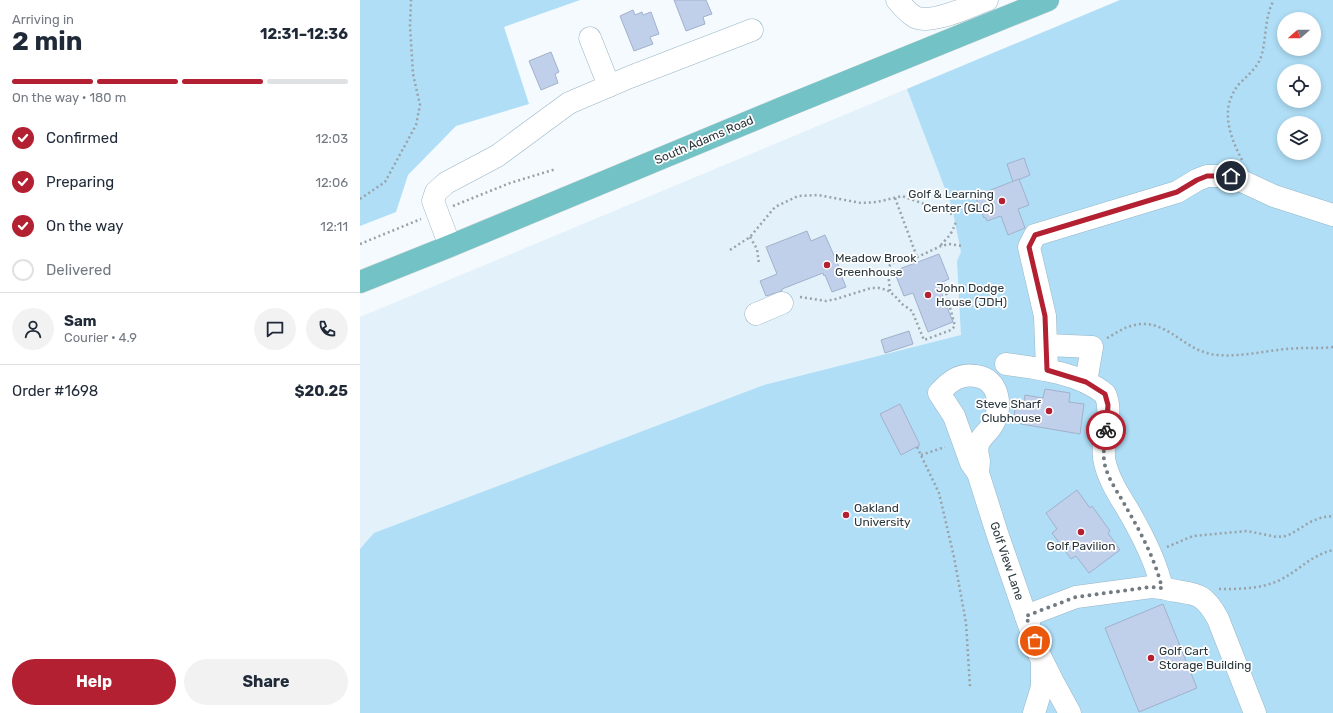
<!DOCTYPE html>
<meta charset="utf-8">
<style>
:root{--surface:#fff;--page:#f2f2f3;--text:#1f2937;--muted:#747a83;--line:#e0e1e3;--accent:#b22031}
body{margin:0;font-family:Rubik,sans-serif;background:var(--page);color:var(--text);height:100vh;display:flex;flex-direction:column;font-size:15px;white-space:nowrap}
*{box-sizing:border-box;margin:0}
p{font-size:13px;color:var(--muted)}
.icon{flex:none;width:22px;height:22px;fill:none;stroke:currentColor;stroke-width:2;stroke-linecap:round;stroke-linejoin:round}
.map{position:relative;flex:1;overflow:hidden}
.panel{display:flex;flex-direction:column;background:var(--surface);width:360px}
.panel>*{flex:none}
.needle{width:26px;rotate:250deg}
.buttons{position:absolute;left:917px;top:12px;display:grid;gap:8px}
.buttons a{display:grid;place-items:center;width:44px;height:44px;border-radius:50%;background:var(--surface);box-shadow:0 2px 6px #0003;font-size:20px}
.pin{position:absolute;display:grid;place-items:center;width:34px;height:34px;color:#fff;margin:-17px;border:2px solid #fff;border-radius:50%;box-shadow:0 1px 4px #0007}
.courier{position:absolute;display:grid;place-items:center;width:40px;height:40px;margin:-20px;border:3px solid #b22031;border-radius:50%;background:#fff;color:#222;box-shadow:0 1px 5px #0007}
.summary em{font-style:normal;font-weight:700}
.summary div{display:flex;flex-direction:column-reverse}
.summary{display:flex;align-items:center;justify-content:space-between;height:68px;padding:0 12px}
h1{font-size:26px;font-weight:700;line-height:30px}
.bar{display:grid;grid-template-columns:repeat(4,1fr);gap:6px 4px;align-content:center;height:48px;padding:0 12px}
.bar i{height:5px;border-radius:3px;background:var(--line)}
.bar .current{background:var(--accent)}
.bar p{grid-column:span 4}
.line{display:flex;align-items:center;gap:10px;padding:0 12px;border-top:1px solid var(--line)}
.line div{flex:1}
.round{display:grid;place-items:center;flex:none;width:42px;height:42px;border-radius:21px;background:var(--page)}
ol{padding:0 12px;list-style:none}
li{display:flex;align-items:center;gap:12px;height:44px}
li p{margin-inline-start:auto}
li .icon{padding:4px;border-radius:50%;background:var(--accent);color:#fff;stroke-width:4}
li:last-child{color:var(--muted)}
li i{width:22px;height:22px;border:2px solid var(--line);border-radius:50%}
.button{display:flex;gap:8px;margin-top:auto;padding:8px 12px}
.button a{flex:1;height:46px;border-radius:24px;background:var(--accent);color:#fff;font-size:16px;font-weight:700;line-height:46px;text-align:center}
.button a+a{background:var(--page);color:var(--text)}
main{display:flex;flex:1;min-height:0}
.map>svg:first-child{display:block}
.built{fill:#e2f1fa;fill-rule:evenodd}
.green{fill:#afdef6;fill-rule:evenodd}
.building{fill:#c0d0ea;stroke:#a2b1cb}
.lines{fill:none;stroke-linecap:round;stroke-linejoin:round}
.minor-casing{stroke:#97b6c6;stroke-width:23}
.major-casing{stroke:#d4d7d8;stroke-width:23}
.path{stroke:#99a2a7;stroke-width:2.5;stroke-dasharray:2 3;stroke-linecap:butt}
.minor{stroke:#fff;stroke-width:22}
.major{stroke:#73c2c5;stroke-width:22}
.done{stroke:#717b81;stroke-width:4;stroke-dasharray:0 7.2}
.route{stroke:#b22031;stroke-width:5}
.poi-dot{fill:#b22031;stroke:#fff;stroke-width:1.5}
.labels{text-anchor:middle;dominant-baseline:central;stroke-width:3.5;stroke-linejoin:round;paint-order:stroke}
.street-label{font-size:12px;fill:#2a373d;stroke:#fff}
.poi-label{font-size:12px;fill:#2a373d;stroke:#fff;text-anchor:start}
</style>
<main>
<section class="panel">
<div class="summary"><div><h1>2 min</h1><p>Arriving in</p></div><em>12:31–12:36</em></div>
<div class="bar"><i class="current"></i><i class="current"></i><i class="current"></i><i></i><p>On the way · 180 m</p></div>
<ol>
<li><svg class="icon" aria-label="check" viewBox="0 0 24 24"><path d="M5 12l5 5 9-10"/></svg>Confirmed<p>12:03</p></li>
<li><svg class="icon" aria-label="check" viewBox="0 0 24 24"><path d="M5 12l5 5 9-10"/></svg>Preparing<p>12:06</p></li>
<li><svg class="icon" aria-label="check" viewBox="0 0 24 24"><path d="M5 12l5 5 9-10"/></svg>On the way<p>12:11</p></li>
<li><i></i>Delivered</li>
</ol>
<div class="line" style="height:72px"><a class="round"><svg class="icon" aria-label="person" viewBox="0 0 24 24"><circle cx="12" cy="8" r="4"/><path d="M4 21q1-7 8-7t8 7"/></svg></a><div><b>Sam</b><p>Courier · 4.9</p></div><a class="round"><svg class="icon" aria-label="chat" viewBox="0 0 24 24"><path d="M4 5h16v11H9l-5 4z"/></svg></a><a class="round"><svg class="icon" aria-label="phone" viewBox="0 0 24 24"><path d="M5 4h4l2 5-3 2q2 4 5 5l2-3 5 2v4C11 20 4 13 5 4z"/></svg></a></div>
<div class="line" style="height:52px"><div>Order #1698</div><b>$20.25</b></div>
<div class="button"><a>Help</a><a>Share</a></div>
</section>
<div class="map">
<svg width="973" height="713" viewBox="0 0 973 713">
<rect width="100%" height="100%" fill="#f4fafe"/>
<!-- built -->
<path class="built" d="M760,0h213v713h-973v-396zM924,19h30v30h-30zM924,71h30v30h-30zM924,123h30v30h-30z"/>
<!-- green -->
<g class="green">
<path d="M0,0h220l-76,27 25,77 -73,22 -48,49 -12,37 -36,14z"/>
<path d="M760,0h213v713h-973v-164l14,-16 390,-148 197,-50 -4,-74 4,-9 -9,-45 -45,-118zM924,19h30v30h-30zM924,71h30v30h-30zM924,123h30v30h-30z"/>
</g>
<!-- building -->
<g class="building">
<path d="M314,0h32l6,14 -9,3 2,7 -19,7z"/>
<path d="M273,10l2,5 7,-3 1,3 8,-3 8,22 -9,3 3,7 -19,7 -14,-35z"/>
<path d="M191,52l8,20 -4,2 3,9 -17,7 -12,-29z"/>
<path d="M664,158l6,17 -17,7 -6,-18z"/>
<path d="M659,179l10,26 -11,4 7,19 -17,7 -7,-19 -14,5 -2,-4 -1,1 -9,-22z"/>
<path d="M447,231l4,10 14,-6 15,34 -1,1 7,17 -14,5 -7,-17 -1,1 -1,-3 -41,16v2l-16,5 -6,-15 17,-7 -11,-27z"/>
<path d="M579,254l10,25 -11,5 15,38 -25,10 -15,-39 -9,3 -10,-25z"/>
<path d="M549,331l4,13 -28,9 -4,-13z"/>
<path d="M685,389l25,4 -1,9 15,2 -4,30 -59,-10 1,-5 -8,-2 2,-17 8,2 1,-7 18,3z"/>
<path d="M540,404l20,41 -19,10 -21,-41z"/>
<path d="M717,490l13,18 2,-2 18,25 -2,2 12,17 -31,23 -13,-17 -5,3 -19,-26 5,-4 -11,-16z"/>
<path d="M803,604l34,84 -58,24 -34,-84z"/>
</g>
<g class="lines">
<defs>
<g id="minor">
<path d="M537,0c5,6 11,13 18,17 17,8 55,-11 72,-17"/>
<path d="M230,38l19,48"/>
<path d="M90,246l-17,-45 3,-9 10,-9 51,-27 72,-53 61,-26 122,-47"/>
<path d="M396,314l26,-11"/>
<path d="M687,345l45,2 -6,35"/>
<path d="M646,364c31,4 74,9 99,30 10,21 -6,47 0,69 4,17 14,32 23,47 14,24 28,51 34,78 30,8 39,-1 56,31l37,94"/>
<path d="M687,369l-2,-53 -16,-69 6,-12 142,-43 20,-12 10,-4h24l43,20 59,19"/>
<path d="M618,473c0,-4 1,-9 1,-12 -1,-6 -3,-10 -1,-16 2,-8 12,-14 16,-23 8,-17 5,-43 -18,-46 -16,-3 -26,5 -37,17l15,23 17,47 7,10 19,60 42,121 14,28 17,31"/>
<path d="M666,616l50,-19 75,-10 11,1"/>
<path d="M674,713l8,-26v-23"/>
</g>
<path id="major" d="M0,282l90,-36 332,-138 266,-108"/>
</defs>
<!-- minor casing -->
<use href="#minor" class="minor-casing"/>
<!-- major casing -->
<use href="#major" class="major-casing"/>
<!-- path -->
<g class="path">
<path d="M882,160c-13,-25 -23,-53 -2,-77 8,-8 17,-15 21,-26 6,-19 3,-40 13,-57"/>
<path d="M535,198l22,59"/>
<path d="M0,199l25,-17 31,-57 4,-20 -7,-31 -3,-48 1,-26"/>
<path d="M93,206l57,-23 46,-14"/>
<path d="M390,237l7,12 2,15"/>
<path d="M0,244l61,-25"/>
<path d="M581,245c3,-4 8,-8 10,-12 3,-5 3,-8 6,-12"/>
<path d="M370,250l20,-13 25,-30 23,-11 20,-1 43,8 16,-1 25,-6 50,18"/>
<path d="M530,291l-2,-20 2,-6 2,-2 17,-2 32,-15 8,-2 14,2"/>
<path d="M440,297l26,4 10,-2 35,-11h8l8,2 7,5 8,9 10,7 12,29 27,-10 4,-4 -12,-44"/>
<path d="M747,338c8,-4 15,-10 24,-12 36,-11 52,27 87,29 23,2 46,-4 69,-6 15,-2 31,0 46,-2"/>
<path d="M557,447l22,46 15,64 12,66 4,64"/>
<path d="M561,455l24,-8"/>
<path d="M807,547l26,-11 54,-5 30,6 8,-1 6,-2 19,-12 13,-5 10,-1"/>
<path d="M859,589c22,0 44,0 63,-10 20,-11 28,-23 51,-29"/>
</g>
<!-- minor -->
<use href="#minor" class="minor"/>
<!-- major -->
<use href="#major" class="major"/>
</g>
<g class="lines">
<!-- done -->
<path class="done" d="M675,641l-9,-25 50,-19 75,-10 11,1c-7,-29 -21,-55 -36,-81 -8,-15 -20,-30 -22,-47 -1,-10 1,-20 2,-30"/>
<!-- route -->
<path class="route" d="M746,430l2,-25 -3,-11 -19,-12 -39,-12 -2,-54 -16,-69 6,-12 142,-43 20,-12 10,-4h24"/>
</g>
<!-- markers -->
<g class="poi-dot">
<circle cx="642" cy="201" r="4"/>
<circle cx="467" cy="265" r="4"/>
<circle cx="568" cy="295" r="4"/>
<circle cx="689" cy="411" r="4"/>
<circle cx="486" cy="515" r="4"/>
<circle cx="721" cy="532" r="4"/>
<circle cx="791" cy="658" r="4"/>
</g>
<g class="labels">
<!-- street labels -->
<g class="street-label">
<text transform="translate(344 140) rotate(-23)">South Adams Road</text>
<text transform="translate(647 561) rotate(71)">Golf View Lane</text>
</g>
<!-- poi labels -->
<g class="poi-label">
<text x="634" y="194" text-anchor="end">Golf &amp; Learning<tspan x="634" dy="14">Center (GLC)</tspan></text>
<text x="475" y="258">Meadow Brook<tspan x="475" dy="14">Greenhouse</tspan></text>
<text x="576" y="288">John Dodge<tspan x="576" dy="14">House (JDH)</tspan></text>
<text x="681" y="404" text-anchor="end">Steve Sharf<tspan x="681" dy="14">Clubhouse</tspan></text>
<text x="494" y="508">Oakland<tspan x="494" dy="14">University</tspan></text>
<text x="721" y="546" text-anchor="middle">Golf Pavilion</text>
<text x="799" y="651">Golf Cart<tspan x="799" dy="14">Storage Building</tspan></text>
</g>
</g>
</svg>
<div class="buttons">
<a><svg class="needle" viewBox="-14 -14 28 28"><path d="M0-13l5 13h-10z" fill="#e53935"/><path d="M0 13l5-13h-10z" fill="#747a83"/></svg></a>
<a><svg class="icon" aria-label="locate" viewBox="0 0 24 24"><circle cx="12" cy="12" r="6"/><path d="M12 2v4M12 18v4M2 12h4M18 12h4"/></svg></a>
<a><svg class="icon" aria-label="layers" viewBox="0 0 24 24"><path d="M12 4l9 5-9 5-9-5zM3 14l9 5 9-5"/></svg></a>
</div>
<div class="pin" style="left:675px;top:641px;background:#ea580c"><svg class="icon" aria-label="bag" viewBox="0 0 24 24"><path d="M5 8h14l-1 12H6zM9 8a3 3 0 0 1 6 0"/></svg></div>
<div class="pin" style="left:871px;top:176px;background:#1f2937"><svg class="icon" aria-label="home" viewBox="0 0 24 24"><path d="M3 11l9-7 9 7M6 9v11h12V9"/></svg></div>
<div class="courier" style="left:746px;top:430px"><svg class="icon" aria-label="bike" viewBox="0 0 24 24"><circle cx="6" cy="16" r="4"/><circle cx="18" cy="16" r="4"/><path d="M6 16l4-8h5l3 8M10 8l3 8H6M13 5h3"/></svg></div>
</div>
</main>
